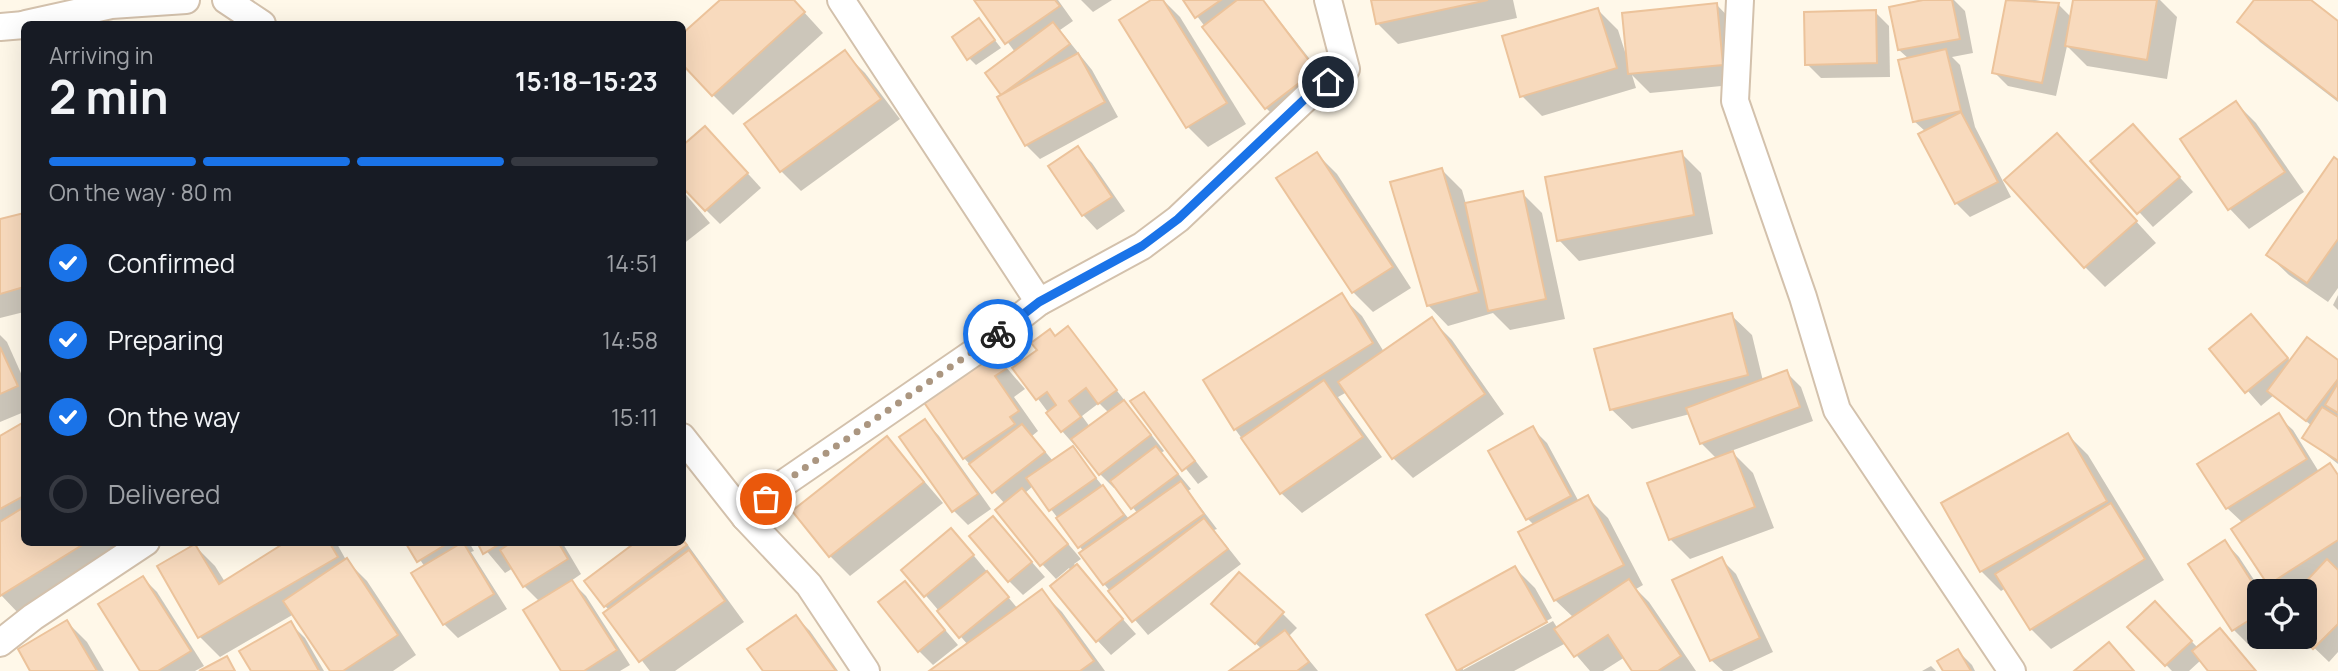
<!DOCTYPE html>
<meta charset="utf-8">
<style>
:root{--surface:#171b24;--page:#242831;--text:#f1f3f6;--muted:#9ea1a6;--line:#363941;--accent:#1a73e8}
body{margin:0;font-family:Manrope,sans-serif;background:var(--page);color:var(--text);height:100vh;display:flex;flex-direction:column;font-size:26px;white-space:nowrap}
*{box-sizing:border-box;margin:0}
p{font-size:23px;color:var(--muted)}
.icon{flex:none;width:38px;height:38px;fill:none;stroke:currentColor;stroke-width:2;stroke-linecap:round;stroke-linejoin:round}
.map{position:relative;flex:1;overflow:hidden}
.details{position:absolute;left:21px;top:21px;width:665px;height:525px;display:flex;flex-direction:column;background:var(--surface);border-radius:10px;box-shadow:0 7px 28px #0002}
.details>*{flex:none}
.buttons{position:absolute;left:2247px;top:579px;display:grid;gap:14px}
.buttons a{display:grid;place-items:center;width:70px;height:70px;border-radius:10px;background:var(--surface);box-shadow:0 7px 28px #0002;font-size:35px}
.pin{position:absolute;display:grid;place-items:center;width:60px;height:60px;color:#fff;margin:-30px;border:4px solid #fff;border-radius:50%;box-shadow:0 2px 7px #0007}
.courier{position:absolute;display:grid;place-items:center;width:70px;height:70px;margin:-35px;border:5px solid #1a73e8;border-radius:50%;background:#fff;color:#222;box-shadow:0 2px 9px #0007}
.headline em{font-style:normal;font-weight:700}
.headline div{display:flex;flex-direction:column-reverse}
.headline{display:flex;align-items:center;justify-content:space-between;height:119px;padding:0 28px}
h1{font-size:46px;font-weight:700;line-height:52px}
.bar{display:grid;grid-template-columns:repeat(4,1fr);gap:10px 7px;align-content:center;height:84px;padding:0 28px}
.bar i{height:9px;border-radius:5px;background:var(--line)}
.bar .current{background:var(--accent)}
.bar p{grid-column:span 4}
ol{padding:0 28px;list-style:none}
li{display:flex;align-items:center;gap:21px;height:77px}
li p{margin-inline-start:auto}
li .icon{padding:7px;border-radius:50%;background:var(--accent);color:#fff;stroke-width:4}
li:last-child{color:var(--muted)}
li i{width:38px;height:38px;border:4px solid var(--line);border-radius:50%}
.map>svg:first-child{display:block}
.shadow{fill:#0003;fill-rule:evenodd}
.building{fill:#f8dabd;stroke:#ecc39b;stroke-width:2}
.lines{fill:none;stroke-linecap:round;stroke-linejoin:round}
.street-casing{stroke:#d3c1ac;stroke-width:30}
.street{stroke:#fff;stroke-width:26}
.done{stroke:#ab9680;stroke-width:7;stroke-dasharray:0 12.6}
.route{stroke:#1a73e8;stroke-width:9}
</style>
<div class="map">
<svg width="2338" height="671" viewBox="0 0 2338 671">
<rect width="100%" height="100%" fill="#fff8e9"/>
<!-- shadow -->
<g class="shadow">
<path d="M723,0h70l30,33 -90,82 -20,-20z"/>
<path d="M976,0h82l15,21 -13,9 32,40 26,47 -78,42 -14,-14 -23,-52 12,-41z"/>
<path d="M1081,0h31l-19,12z"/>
<path d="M1154,0h9l17,17 66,107 -38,23 -20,-20z"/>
<path d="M1185,0h78l72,91 -49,37 -20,-20z"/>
<path d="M1373,0h140l4,18 -119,26 -20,-20z"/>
<path d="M1932,0h22l11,11 8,42 -21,4 8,8 15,62 36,70 -41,20 -14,-14 -30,-71 -12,-11 -5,-62 -10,-9z"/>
<path d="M2008,0h27l23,4 14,14 3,-18h85l17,17 -10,62 -80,-13 -20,-20 -11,50 -48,-10 -14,-14z"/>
<path d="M2257,0h51l30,23v79l-78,-60 -20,-21z"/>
<path d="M1717,5l20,21 5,58 -92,9 -18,-18 4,13 -94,28 -20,-20 76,-86 20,20 9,28z"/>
<path d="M1875,12l14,14 1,51 -69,1 -14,-14z"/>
<path d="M979,20l22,28 -25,17 -7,-7z"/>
<path d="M845,53l20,20 35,46 -99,72 -20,-20z"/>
<path d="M2236,103l20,20 48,69 -55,37 -20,-21z"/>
<path d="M2057,135l99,108 -51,44 -20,-20z"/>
<path d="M2147,141l46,51 -40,35 -60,-65z"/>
<path d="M719,142l42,46 -41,36 -14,-14z"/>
<path d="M1077,148l15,15 33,48 -28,19 -14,-15z"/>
<path d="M1681,153l20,20 12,61 -134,27 -20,-21z"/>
<path d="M1317,154l20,20 74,114 -38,24 -20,-20 -74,-114z"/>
<path d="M2338,162v126l-10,14 -39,-27 -21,-20z"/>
<path d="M1442,170l20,20 4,14 56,-11 20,20 23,106 -55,11 -17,-17 -45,13 -20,-21z"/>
<path d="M682,190l28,33 -28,22z"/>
<path d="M23,215l1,97 -24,6v-97z"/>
<path d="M2338,295v15l-5,-5z"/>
<path d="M1341,296l21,20 22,36 47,-33 21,21 52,74 -91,64 -20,-20 -46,-66 -9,5 44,60 -80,56 -21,-20 -46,-64z"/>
<path d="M1731,315l21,20 11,46 23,-9 15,15 12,34 -82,30 22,22 21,55 -84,31 -20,-20 47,-80 -16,-16 -11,-29 -58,15 -21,-20z"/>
<path d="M1068,328l96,123 -3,2 30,36 -3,2 29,38 -3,1 27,34 -93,71 -44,-51 -20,-32 -51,-66 -8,7 56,66 -7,5 62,70 -25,21 -14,-15 -26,-69 -2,-3 -13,11 -14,-15 -37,-60 -41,-46 29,-106 32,37 -11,8 24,34 -6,5 21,25 19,-13 57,71 9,-5 -22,-28 -2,2 -14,-14 -38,-43 -47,-63zM1099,403l10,10 -19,14 -8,-11z"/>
<path d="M2265,331l26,31h47v102l-33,-26 7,-12 -38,-31 -13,11 -50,-57z"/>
<path d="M0,335l7,7 17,38v32l-24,10z"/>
<path d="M1144,394l64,83 -10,7 -65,-82z"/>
<path d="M2278,416l15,14 26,42 11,-7 8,9v178l-9,10 -26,-25 2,-45h-28l-7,-8 -37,-55 10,-6 -16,-15z"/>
<path d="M925,421l14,15 52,73 -23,16 -14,-14z"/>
<path d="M24,424v118h101l-104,74 -21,-22v-156z"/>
<path d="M1533,429l14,14 32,59 9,-4 20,20 35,67 -7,4 13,13 47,69h-62l-9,-14 -22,14h-13l-24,-28 -52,28h-55l-31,-55 87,-48 20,20 17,30 -89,48v4l90,-49 5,8 16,-11 -19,-18 -21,-75 -6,-6z"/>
<path d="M2068,435l20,20 76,125 -113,69 -20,-20 -25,-41 -5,3 -20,-20z"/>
<path d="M887,438l56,65 -93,73 -20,-20z"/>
<path d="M993,518l52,59 -22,18 -14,-14z"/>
<path d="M682,537l62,85 -69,49h-25l-45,-58 4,-3 -4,-4 77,-64z"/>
<path d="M288,542h48l10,18 21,21 49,74 -23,16h-61l-38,-57 -74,43 -20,-20 -41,-70 36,-21 20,20 10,16z"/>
<path d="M408,542h61l5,9 -3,1 36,57 -49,29 -14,-14 -19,-57z"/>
<path d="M479,542h83l19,32 -10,7 15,15 44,69 -10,6h-57l-23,-69 -16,-16 -11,-18 -8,5z"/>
<path d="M2225,542l14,15 23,35h-3l1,45 -12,7 -14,-14 -43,-66z"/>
<path d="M965,545l53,64 24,-17 20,20 43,59h-173l36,-26 -64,-75z"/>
<path d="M1721,559l15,15 37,78 -41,19h-9l-12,-11z"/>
<path d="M143,578l14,14 47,74 -9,5h-53z"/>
<path d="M905,583l53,62 -25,20 -14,-14z"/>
<path d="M1282,613l15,15 -8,8 29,35h-86l30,-22 -35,-31z"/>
<path d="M796,617l14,14 28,40h-73z"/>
<path d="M2169,618l29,30 22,-18 36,41h-46l-9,-11 -12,11h-17l-42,-44z"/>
<path d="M67,622l20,20 17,29h-71z"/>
<path d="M290,623l15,15 19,33h-71z"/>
<path d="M1958,651l14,14 3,6h-30z"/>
<path d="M1931,666l5,5h-14z"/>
</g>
<!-- building -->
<g class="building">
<path d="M720,0h74l11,12 -93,84 -30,-32v-30z"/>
<path d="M974,0h81l5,6 -55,38z"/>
<path d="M1151,0h12l64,103 -41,25 -67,-108z"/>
<path d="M1183,0h38l-26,18z"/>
<path d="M1237,0h26l53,70 -51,39 -63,-82z"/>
<path d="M1371,0h117l-112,24z"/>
<path d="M1923,0h29l8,39 -62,11 -9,-43z"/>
<path d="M2006,0l53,3 -17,80 -50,-10z"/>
<path d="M2073,0h84l-10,60 -82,-14z"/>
<path d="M2254,0h57l27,21v79l-101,-78z"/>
<path d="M1717,3l6,62 -95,9 -6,-61z"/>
<path d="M1598,8l19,60 -97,29 -18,-61z"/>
<path d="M1876,10l1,53 -72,2 -1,-53z"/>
<path d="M979,18l16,22 -28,20 -15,-23z"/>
<path d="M1053,22l17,22 -69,51 -16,-22z"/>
<path d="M1946,49l15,62 -48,11 -15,-62z"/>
<path d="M845,50l36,49 -101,73 -36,-48z"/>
<path d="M1078,53l27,49 -80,44 -28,-49z"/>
<path d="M2236,101l49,71 -57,38 -48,-71z"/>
<path d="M1961,112l37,70 -43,22 -37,-70z"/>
<path d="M2133,124l47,53 -43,37 -47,-53z"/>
<path d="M705,126l43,47 -43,38 -23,-24v-41z"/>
<path d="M2057,133l80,88 -53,47 -80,-88z"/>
<path d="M1078,146l34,51 -30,19 -34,-50z"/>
<path d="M1682,151l12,64 -137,26 -12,-64z"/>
<path d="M1317,152l76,115 -41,26 -76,-115z"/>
<path d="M2334,157l4,3v79l-31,44 -41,-28z"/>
<path d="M1442,168l37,124 -52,14 -37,-124z"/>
<path d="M1523,191l23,108 -58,12 -23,-108z"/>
<path d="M24,213v74l-24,7v-75z"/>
<path d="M1342,293l31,50 -139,87 -31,-50z"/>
<path d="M1732,313l16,62 -138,35 -16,-61z"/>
<path d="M2251,314l37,44 -43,35 -36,-44z"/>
<path d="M1432,317l53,77 -93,65 -54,-77z"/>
<path d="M1068,326l49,64 -19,14 -12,-16 -17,13 12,16 -20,15 -15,-19 10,-8 -9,-13 -11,8 -24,-32 25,-18 -6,-7 19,-14 5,7z"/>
<path d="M2307,337l31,23v19l-32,42 -39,-30z"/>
<path d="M0,347l18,39 -18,8z"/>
<path d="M993,349l13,20 -11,7 24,35 -9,6 5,7 -52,35 -42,-61z"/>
<path d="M1787,370l13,37 -100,37 -14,-36z"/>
<path d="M1324,380l39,57 -83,57 -39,-56z"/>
<path d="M2338,383v30l-13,-8z"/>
<path d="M1144,392l51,69 -13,10 -52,-70z"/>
<path d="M1124,400l27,35 -52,40 -28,-36z"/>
<path d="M2322,407l16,10v44l-36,-23z"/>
<path d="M2279,413l28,46 -81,50 -29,-45z"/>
<path d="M925,419l53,75 -26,18 -53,-75z"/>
<path d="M24,422v74l-24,13v-73z"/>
<path d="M1022,424l23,28 -53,41 -23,-29z"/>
<path d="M1533,426l38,70 -45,24 -38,-69z"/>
<path d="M2068,433l39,68 -127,71 -39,-69z"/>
<path d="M887,436l37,46 -95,75 -37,-46z"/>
<path d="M1073,446l23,32 -47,33 -23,-33z"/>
<path d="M1156,446l22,28 -47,35 -21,-28z"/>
<path d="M1733,451l22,56 -86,33 -22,-57z"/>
<path d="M2330,463l8,12v65l-70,45 -37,-56z"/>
<path d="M1181,481l23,33 -101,71 -24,-32z"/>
<path d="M1103,485l21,30 -46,33 -22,-30z"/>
<path d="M1022,488l46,56 -28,22 -45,-56z"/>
<path d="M1588,495l36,70 -70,36 -36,-69z"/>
<path d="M2111,503l34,56 -115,71 -35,-56z"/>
<path d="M24,507v35h63l-87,54v-74z"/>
<path d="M993,516l39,46 -24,20 -39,-46z"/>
<path d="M1204,518l24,31 -96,73 -24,-31z"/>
<path d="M951,528l23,27 -50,42 -23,-27z"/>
<path d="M682,539l5,6 -83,62 -20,-26 52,-39h46z"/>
<path d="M2225,540l34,53v21l-27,17 -44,-67z"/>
<path d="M286,542h43l9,15 -140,81 -41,-72 38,-22 24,40z"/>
<path d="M405,542h45l-33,20z"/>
<path d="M463,542l31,52 -51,31 -32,-52z"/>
<path d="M477,542h26l-20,12z"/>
<path d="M512,542h46l10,17 -45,28 -23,-37z"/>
<path d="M689,550l36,51 -86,61 -36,-49z"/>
<path d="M1722,557l38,81 -50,23 -38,-81z"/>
<path d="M347,558l51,77 -55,36h-13l-47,-70z"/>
<path d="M2327,559l11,11v54l-25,25 -12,-12h4v-45h-9z"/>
<path d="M1077,564l46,55 -27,23 -46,-56z"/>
<path d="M1515,566l32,56 -90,49 -31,-56z"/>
<path d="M987,571l22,26 -50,41 -22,-27z"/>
<path d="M1239,572l45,40 -29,32 -44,-40z"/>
<path d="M143,576l48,75 -33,20h-18l-42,-67z"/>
<path d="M1629,579l52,77 -23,15h-26l-24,-36 -34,22 -20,-28z"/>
<path d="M572,580l45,70 -33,21h-23l-38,-61z"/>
<path d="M905,581l40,49 -27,22 -40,-50z"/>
<path d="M1042,589l52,72 -14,10h-151z"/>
<path d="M2155,601l37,40 -27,25 -38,-39z"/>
<path d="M796,615l40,56h-73l-16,-22z"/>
<path d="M67,620l30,51h-67l-12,-22z"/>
<path d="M291,621l28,50h-68l-12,-20z"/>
<path d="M2220,628l36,43h-48l-16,-20z"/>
<path d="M1285,630l24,32 -12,9h-68z"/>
<path d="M2109,642l25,29h-60z"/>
<path d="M1958,649l13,22h-28l-6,-10z"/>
<path d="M227,656l8,15h-36z"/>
</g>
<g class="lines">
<defs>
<g id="street">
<path d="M226,0l36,24"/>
<path d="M841,0l198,302"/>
<path d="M1740,0l-5,101 68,196 34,113 175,261"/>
<path d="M26,24l85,-19 75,-5"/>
<path d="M0,27l24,-2"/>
<path d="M682,437l63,80 64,68 57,86"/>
<path d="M745,517l42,-36 192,-132 60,-47 103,-56 36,-27 132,-125 36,-25 -18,-69"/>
<path d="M0,643l33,-26 113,-75"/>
</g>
</defs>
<!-- street casing -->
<use href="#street" class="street-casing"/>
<!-- street -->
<use href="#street" class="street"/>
</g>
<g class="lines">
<!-- done -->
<path class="done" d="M766,499l20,-18 212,-147"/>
<!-- route -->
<path class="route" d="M998,334l41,-32 103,-56 36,-27 132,-125 18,-12"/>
</g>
</svg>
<div class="buttons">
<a><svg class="icon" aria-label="locate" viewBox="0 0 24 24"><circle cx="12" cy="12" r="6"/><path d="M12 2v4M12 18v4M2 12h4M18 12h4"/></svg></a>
</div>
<div class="pin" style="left:766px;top:499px;background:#ea580c"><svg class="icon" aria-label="bag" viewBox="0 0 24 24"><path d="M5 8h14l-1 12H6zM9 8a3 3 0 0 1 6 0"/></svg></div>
<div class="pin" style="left:1328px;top:82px;background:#1f2937"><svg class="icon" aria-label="home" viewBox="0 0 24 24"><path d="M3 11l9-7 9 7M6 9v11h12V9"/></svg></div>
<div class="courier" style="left:998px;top:334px"><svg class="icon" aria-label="bike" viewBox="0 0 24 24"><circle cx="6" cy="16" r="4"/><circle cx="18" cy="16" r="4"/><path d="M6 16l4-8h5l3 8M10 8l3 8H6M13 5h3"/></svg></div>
<section class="details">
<div class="headline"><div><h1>2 min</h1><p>Arriving in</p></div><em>15:18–15:23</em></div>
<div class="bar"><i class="current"></i><i class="current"></i><i class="current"></i><i></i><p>On the way · 80 m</p></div>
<ol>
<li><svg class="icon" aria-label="check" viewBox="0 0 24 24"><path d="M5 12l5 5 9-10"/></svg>Confirmed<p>14:51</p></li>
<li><svg class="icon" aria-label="check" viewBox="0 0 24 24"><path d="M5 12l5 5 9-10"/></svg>Preparing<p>14:58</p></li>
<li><svg class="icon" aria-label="check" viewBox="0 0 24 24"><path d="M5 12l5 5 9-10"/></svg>On the way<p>15:11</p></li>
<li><i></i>Delivered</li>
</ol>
</section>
</div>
